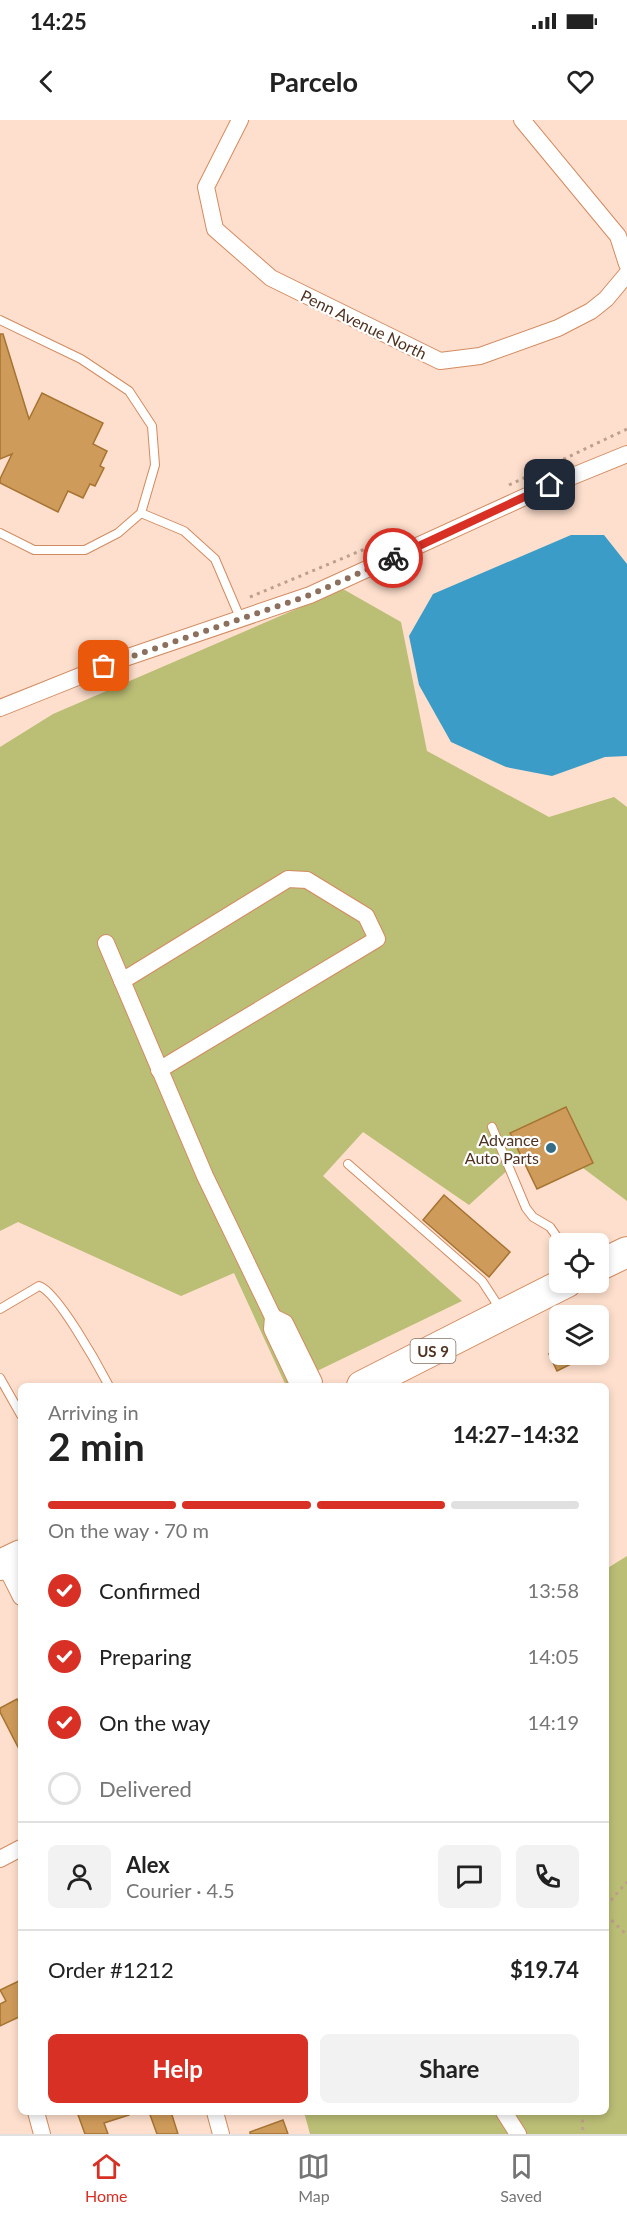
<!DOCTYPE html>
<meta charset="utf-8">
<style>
:root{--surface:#fff;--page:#f2f2f2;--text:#222;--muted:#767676;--line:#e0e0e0;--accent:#d93025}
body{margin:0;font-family:Lato,sans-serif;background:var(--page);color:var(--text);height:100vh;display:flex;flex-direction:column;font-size:22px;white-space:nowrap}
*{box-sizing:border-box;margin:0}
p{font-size:20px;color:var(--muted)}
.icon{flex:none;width:33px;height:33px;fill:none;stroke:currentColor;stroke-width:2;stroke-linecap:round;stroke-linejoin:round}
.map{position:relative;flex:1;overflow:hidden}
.panel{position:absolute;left:18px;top:1263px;width:591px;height:732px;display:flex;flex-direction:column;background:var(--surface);border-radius:9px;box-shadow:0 3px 9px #0003}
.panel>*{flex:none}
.buttons{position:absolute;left:549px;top:1113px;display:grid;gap:12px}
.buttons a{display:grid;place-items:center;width:60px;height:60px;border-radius:9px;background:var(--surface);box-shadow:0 3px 9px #0003;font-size:30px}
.pin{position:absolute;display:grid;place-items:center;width:51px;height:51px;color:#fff;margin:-26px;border-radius:12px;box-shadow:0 3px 9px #0006}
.courier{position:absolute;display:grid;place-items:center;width:60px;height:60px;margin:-30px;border:4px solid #d93025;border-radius:50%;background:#fff;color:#222;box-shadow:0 2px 8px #0007}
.headline em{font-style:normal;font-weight:700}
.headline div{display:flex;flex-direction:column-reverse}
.headline{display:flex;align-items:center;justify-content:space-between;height:102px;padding:0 30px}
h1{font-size:39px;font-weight:700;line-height:45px}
.bar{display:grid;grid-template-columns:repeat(4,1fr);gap:9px 6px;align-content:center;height:72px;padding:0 30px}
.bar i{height:8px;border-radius:4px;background:var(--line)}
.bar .selected{background:var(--accent)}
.bar p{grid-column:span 4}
.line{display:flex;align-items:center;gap:15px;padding:0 30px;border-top:2px solid var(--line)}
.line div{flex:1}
.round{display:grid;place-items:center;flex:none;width:63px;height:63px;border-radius:9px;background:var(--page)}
ol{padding:0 30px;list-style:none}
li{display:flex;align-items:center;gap:18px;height:66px}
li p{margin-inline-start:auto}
li .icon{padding:6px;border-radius:50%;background:var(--accent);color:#fff;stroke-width:4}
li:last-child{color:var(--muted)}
li i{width:33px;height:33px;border:3px solid var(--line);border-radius:50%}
.primary-button{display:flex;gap:12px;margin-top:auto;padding:12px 30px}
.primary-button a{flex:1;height:69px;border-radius:9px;background:var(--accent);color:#fff;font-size:24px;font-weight:700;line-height:69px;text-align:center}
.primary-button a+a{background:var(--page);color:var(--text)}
.status{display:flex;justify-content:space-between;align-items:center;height:42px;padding:0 30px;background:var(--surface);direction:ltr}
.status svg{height:16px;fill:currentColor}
header{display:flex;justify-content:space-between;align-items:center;height:78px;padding:0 30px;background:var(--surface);font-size:27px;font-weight:700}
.tabs{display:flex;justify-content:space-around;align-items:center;height:84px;border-top:2px solid var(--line);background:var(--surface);font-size:16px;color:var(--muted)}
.tabs a{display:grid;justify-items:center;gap:3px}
.tabs .selected{color:var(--accent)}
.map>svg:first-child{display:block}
.green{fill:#bbbe75}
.water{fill:#3b9cc7}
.building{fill:#cf9b5a;stroke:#a67331;stroke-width:1.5}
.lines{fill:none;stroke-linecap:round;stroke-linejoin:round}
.lane-casing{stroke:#d28b61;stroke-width:10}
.street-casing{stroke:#d28b61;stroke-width:18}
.highway-casing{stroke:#d28b61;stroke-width:32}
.path{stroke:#be9f8d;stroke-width:3;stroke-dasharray:3 4.5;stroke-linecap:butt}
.lane{stroke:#fff;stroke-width:8}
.street{stroke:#fff;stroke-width:16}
.highway{stroke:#fff;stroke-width:30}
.done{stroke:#8d6f5d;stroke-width:6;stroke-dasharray:0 10.8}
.route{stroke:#d93025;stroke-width:8}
.poi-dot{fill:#356d87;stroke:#fff;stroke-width:2}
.labels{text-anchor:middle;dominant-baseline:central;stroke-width:4.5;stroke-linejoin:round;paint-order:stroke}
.shield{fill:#fff;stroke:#847064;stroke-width:1.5}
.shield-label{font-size:15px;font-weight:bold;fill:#503221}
.street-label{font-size:16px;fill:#503221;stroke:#fff}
.poi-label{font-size:16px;fill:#503221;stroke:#fff;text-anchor:end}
</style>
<div class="status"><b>14:25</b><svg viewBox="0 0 49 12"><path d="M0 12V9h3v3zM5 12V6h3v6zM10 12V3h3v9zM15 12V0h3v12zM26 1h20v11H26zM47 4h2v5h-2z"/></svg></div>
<header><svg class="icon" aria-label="back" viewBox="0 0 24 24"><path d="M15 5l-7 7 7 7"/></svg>Parcelo<svg class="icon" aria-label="heart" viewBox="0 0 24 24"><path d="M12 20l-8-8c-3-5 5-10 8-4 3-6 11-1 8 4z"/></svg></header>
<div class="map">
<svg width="627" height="2014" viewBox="0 0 627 2014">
<rect width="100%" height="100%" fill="#fedfcd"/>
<!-- green -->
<g class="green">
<path d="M343,469l58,33 26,129 122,66 65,-20 13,10v394l-84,-63 -74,67 -106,-73 -40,44 139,125 -176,85 -52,-113 -53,23 -163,-74 -18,9v-484l53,-33z"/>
<path d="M627,1436v578h-317l-6,-22h302v-543z"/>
</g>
<!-- water -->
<path class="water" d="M571,415h33l23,29v192l-22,1 -53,19 -46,-9 -55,-25 -32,-57 -10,-49 24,-42z"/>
<!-- building -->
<g class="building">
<path d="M0,214h3l26,85 13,-26 61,30 -10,21 14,7 -7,15 4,2 -9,18 -5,-2 -7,14 -15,-7 -10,21 -58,-29v-4l12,-25 -12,5z"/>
<path d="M566,987l27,56 -56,26 -27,-56z"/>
<path d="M444,1075l66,57 -21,25 -66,-57z"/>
<path d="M549,1234h42l-34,17z"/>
<path d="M17,1579l4,7v47l-21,-41v-4z"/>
<path d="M21,1860v36l-21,10v-22l6,-3 -6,-11z"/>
<path d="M77,1992h51l1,3 -25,8 4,11h-23z"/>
<path d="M149,1992h22l7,22h-21z"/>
<path d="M283,2000l5,14h-38v-2z"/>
</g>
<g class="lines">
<defs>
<g id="lane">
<path d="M0,200l81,39 48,32 23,35 3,39 -14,48 -23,20 -33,17h-51l-34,-17"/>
<path d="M141,393l43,18 31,28 26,61"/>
<path d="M492,1007l34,81 7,9 17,10 12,17"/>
<path d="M348,1044l134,117 19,29"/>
<path d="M0,1189l39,-23c18,5 60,81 70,100"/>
<path d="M0,1258l21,37"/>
</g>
<g id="street">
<path d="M240,0l-34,67 9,42 56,49 169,83 40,-5 78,-28 33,-17 15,-12 21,-25"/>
<path d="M522,0l96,116 9,28"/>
<path d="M0,588l125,-50 185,-63 241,-110 76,-31"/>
<path d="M106,823l99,233 68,141"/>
<path d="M122,861l166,-102 19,1 59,36 11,23 -218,131"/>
<path d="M299,1266l-27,-57 1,-12 12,6 29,59 -1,4"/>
<path d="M4,1443l17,34"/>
<path d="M0,1739l21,-11"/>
<path d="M36,1992l6,22"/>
<path d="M215,1992l6,22"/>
<path d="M504,1992l14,22"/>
</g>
<g id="highway">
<path d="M598,1146l29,-14"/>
<path d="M362,1266l205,-104"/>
<path d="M0,1445l21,-10"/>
</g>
</defs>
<!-- lane casing -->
<use href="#lane" class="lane-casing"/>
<!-- street casing -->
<use href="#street" class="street-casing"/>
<!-- highway casing -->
<use href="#highway" class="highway-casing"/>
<!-- path -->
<g class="path">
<path d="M509,365l118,-56"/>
<path d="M250,477l158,-66"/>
<path d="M606,1786l21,-24"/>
<path d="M606,1795l21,20"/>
<path d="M582,1992l1,22"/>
</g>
<!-- lane -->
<use href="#lane" class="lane"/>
<!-- street -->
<use href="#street" class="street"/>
<!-- highway -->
<use href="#highway" class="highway"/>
</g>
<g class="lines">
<!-- done -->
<path class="done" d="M104,546l206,-71 83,-37"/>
<!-- route -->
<path class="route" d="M393,438l157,-73"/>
</g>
<!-- markers -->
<circle class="poi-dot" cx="551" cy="1028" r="6"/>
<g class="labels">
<!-- shield labels -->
<rect class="shield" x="410.5" y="1219" width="45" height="24" rx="4.5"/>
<g class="shield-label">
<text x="433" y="1231">US 9</text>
</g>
<!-- street labels -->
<g class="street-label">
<text transform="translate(364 204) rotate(26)">Penn Avenue North</text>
</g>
<!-- poi labels -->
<g class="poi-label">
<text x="539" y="1019">Advance<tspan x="539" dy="18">Auto Parts</tspan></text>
</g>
</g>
</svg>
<div class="buttons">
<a><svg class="icon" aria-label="locate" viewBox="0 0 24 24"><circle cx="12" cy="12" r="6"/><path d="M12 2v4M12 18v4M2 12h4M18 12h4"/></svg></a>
<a><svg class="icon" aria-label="layers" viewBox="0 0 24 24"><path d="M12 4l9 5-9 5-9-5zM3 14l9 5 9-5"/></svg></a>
</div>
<div class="pin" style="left:104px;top:546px;background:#ea580c"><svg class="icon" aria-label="bag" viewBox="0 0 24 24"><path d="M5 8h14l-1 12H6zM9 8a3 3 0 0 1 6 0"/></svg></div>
<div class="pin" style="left:550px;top:365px;background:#1f2937"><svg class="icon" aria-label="home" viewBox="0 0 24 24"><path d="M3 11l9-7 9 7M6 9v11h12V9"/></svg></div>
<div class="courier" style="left:393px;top:438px"><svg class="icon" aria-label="bike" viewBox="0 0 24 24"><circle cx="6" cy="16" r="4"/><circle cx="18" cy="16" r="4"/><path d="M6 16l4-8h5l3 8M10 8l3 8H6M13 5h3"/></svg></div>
<section class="panel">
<div class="headline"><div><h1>2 min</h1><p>Arriving in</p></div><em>14:27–14:32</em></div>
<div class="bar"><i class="selected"></i><i class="selected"></i><i class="selected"></i><i></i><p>On the way · 70 m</p></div>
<ol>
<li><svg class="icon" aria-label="check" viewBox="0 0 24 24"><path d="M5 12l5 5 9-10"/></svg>Confirmed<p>13:58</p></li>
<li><svg class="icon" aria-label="check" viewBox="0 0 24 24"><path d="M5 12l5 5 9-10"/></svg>Preparing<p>14:05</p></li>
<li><svg class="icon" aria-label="check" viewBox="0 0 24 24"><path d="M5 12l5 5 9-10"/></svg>On the way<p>14:19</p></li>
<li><i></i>Delivered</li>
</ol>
<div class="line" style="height:108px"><a class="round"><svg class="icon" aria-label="person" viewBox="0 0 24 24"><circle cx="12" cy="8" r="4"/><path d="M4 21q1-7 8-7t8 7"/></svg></a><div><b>Alex</b><p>Courier · 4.5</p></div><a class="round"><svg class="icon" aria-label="chat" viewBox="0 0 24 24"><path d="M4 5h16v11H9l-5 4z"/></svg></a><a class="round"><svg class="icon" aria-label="phone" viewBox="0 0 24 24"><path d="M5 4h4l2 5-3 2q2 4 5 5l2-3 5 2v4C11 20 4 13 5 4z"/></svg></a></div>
<div class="line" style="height:78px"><div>Order #1212</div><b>$19.74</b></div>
<div class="primary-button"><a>Help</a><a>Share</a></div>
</section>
</div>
<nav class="tabs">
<a class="selected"><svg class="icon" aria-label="home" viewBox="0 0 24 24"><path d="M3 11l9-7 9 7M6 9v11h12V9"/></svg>Home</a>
<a><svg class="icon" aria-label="map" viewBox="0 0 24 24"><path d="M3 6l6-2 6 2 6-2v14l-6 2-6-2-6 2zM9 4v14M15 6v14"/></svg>Map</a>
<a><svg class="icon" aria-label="saved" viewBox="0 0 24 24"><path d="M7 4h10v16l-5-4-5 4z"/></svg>Saved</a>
</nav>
